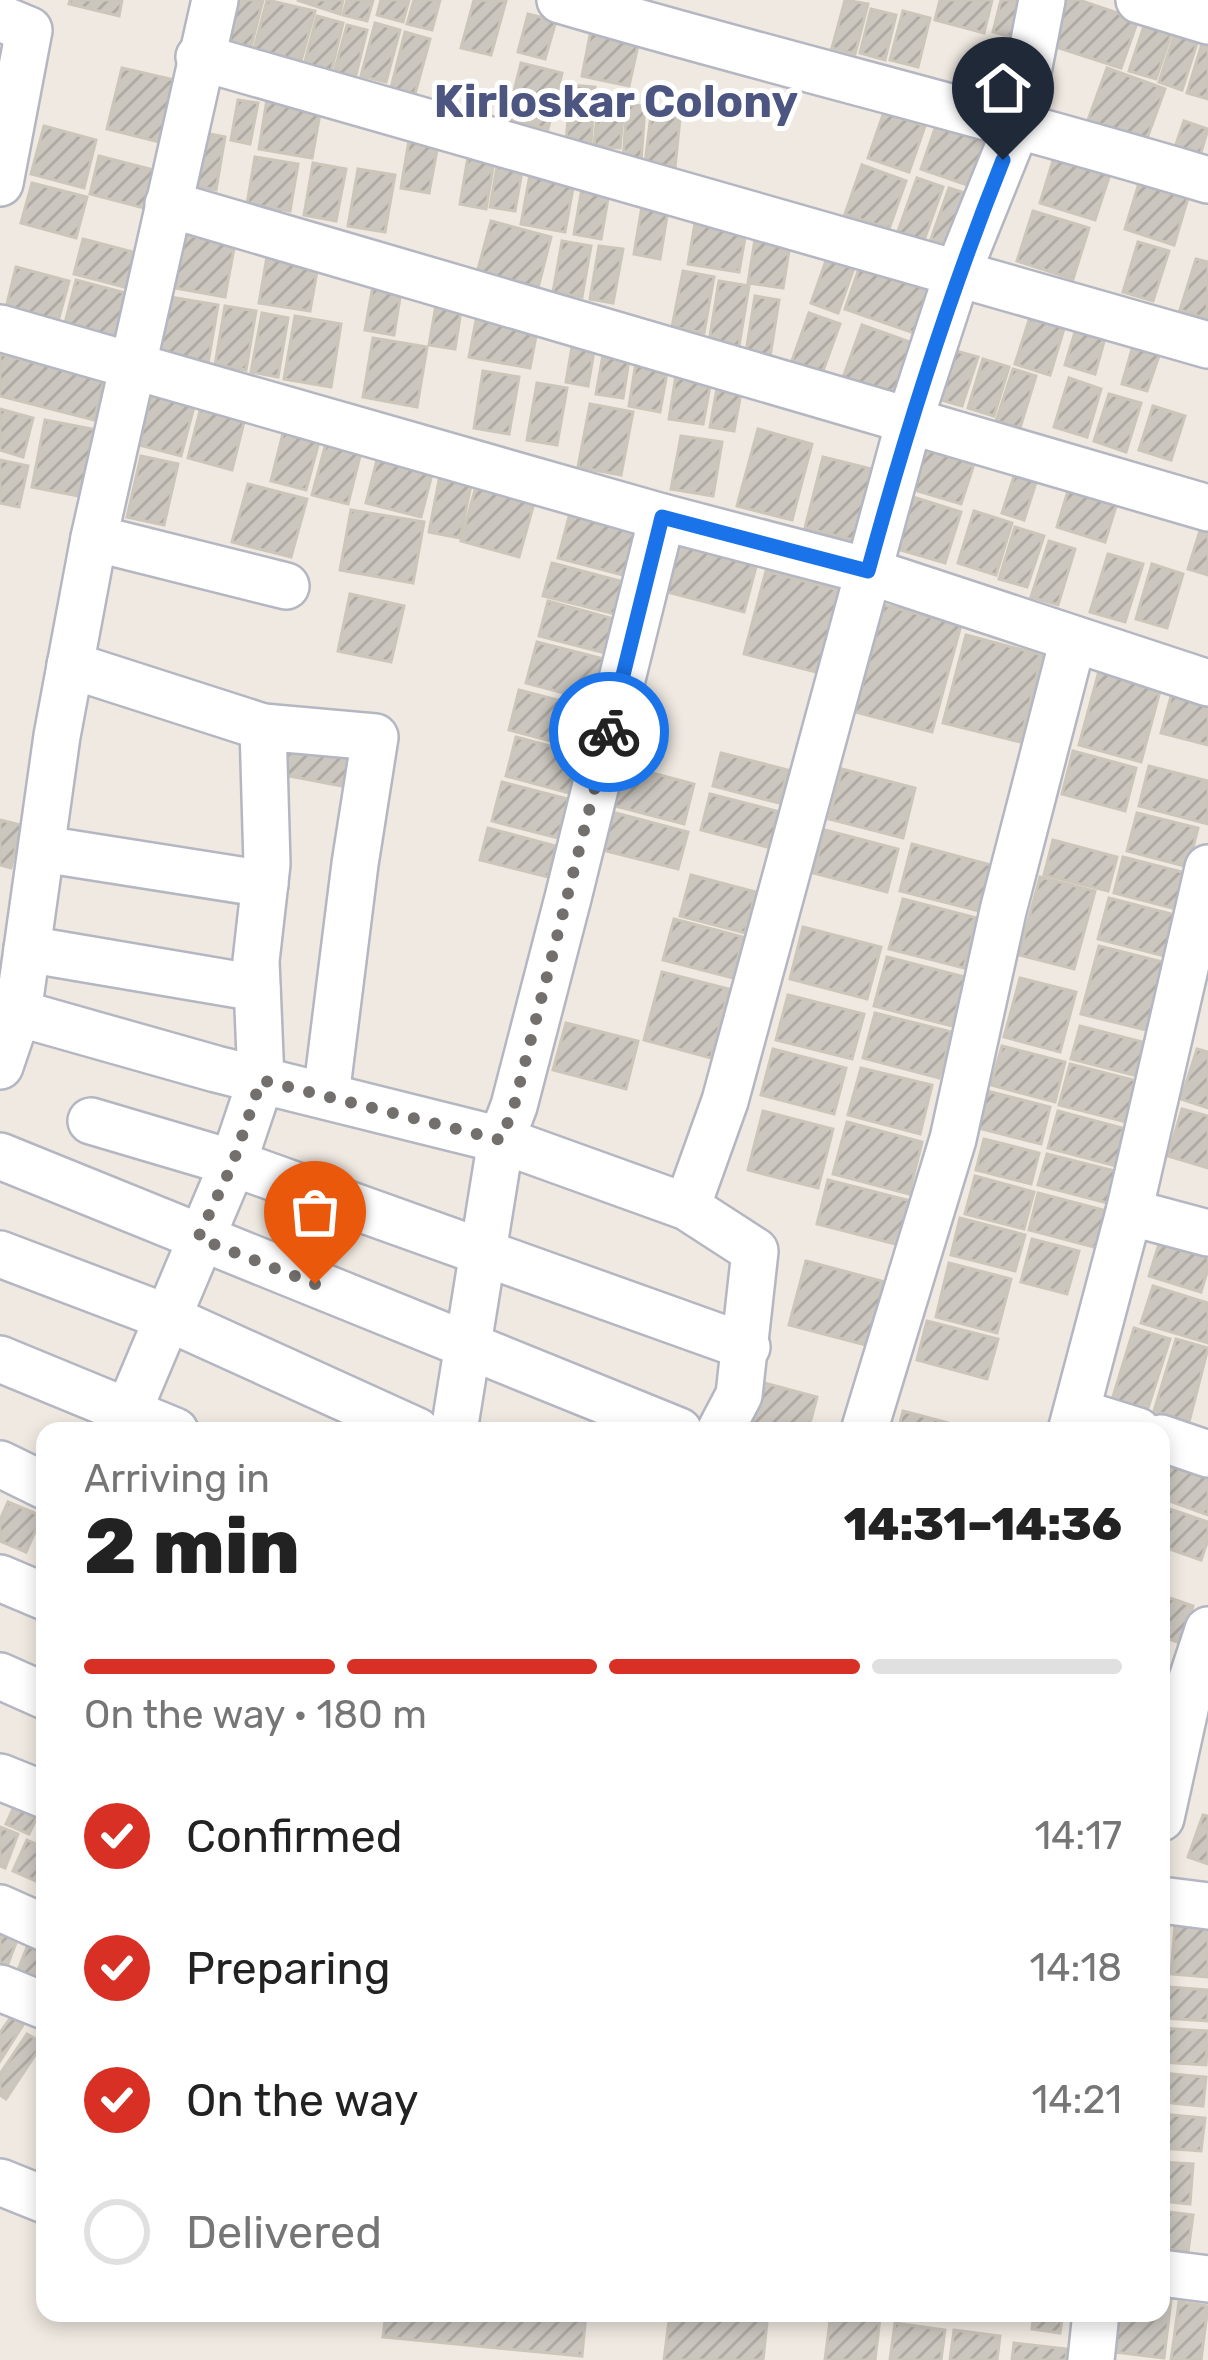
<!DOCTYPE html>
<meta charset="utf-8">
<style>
:root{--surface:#fff;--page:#f2f2f2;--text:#222;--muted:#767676;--line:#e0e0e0;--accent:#d93025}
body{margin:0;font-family:Rubik,sans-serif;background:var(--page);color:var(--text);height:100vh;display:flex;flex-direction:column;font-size:45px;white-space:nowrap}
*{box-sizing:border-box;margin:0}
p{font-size:39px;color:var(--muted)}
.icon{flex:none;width:66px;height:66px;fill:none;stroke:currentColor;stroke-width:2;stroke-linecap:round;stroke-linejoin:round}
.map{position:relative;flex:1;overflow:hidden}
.drawer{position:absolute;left:36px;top:1422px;width:1134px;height:900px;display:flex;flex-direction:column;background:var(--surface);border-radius:24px;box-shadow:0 6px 18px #0003}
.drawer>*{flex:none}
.pin{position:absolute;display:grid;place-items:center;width:102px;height:102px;color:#fff;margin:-123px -51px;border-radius:50% 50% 50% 0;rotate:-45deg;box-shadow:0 0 12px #0007}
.pin .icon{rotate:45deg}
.courier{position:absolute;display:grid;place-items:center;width:120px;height:120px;margin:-60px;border:9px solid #1a73e8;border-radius:50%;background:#fff;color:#222;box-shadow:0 3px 15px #0007}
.summary em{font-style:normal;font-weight:800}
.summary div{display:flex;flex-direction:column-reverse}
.summary{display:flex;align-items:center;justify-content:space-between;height:204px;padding:0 48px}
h1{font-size:78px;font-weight:800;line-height:90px}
.bar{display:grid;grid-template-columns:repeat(4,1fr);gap:18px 12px;align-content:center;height:144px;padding:0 48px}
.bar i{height:15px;border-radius:9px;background:var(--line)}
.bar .active{background:var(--accent)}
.bar p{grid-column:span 4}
ol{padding:0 48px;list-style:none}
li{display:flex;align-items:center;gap:36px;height:132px}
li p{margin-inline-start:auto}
li .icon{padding:12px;border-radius:50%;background:var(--accent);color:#fff;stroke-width:4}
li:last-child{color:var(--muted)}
li i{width:66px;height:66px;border:6px solid var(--line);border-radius:50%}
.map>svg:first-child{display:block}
.building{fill:url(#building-hatch);stroke:#cbc5ba;stroke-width:3}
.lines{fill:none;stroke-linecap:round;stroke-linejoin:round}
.minor-casing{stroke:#b4b7c1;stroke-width:50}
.minor{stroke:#fff;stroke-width:45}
.done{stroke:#726f6d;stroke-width:12;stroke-dasharray:0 21.6}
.route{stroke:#1a73e8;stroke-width:15}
.labels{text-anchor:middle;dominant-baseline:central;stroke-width:10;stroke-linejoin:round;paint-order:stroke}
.neighbourhood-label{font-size:45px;font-weight:bold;fill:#4d5680;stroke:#fff}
</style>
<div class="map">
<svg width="1208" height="2360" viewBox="0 0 1208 2360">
<defs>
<pattern id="building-hatch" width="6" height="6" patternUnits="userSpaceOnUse" patternTransform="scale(3)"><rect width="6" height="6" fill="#cbc7bf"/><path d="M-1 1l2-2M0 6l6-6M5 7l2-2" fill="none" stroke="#afaba4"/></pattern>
</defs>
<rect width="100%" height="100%" fill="#efe9e1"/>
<!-- building -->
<g class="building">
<path d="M70,0h52l-3,16 -50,-12z"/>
<path d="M228,0h35l-12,47 -33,-9z"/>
<path d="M267,0l48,11 -14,50 -47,-12z"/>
<path d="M297,0h46l-3,14z"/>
<path d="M347,0h26l-6,21 -24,-6z"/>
<path d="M381,0h28l-6,22 -26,-7z"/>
<path d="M414,0h26l-8,30 -25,-6z"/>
<path d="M474,0l32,1 -15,54 -30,-7z"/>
<path d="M845,0l23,4 -13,50 -23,-6z"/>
<path d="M940,0h52l-8,33 -49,-13z"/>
<path d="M1001,0h29l-10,39 -27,-7z"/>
<path d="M1064,0h15l59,20 -17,48 -71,-23z"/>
<path d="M871,9l25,6 -11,45 -25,-7z"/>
<path d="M903,11l27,7 -12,49 -28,-7z"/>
<path d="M528,14l28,7 -11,38 -27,-7z"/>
<path d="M317,16l26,7 -12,49 -27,-7z"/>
<path d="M1146,20l27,9 -17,50 -27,-8z"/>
<path d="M375,23l25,7 -14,52 -25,-6z"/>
<path d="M347,25l20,5 -12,49 -21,-6z"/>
<path d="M591,30l48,11 -10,45 -47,-10z"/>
<path d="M1176,30l23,7 -17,53 -23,-8z"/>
<path d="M405,32l25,7 -15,55 -24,-6z"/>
<path d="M1204,37l4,2v60l-21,-6z"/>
<path d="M990,41l25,6 -13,51 -25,-6z"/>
<path d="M521,63l41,10 -14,56 -41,-10z"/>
<path d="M122,68l53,12 -16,62 -52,-13z"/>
<path d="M1107,68l58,21 -19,52 -58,-21z"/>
<path d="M571,85l24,2 -4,57 -25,-2z"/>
<path d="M599,94l26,3 -5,51 -26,-2z"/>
<path d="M267,99l54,9 -9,50 -53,-9z"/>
<path d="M238,100l20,3 -8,41 -19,-4z"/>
<path d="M627,105l18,1 -4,56 -18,-1z"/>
<path d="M884,112l41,14 -16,46 -41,-14z"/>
<path d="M651,114l29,4 -5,50 -30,-4z"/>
<path d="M938,120l58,20 -17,49 -58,-20z"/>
<path d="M1184,121l24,8 -9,30 -25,-9z"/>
<path d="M44,126l52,14 -12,48 -53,-14z"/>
<path d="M200,132l25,5 -9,53 -25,-5z"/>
<path d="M410,134l29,5 -10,54 -28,-5z"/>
<path d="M469,151l26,5 -9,53 -26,-5z"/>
<path d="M1055,154l56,17 -16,49 -55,-17z"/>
<path d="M99,156l55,14 -10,38 -54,-14z"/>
<path d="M255,157l43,7 -8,47 -43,-7z"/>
<path d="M498,161l25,4 -8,46 -25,-4z"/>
<path d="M313,163l33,6 -10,52 -32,-6z"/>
<path d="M862,165l44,16 -17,48 -44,-15z"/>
<path d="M358,169l37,6 -10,57 -37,-6z"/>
<path d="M531,169l44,8 -10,55 -44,-8z"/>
<path d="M917,178l26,9 -20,56 -26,-9z"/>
<path d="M32,183l55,14 -11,41 -55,-15z"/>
<path d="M1139,183l49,15 -14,47 -49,-16z"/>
<path d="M582,188l27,5 -8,46 -27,-5z"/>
<path d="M949,188l25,8 -18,52 -25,-9z"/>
<path d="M643,200l26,4 -9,55 -26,-5z"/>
<path d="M1033,211l56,17 -16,51 -56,-18z"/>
<path d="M491,221l60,16 -13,51 -61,-15z"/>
<path d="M695,223l51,9 -7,40 -51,-8z"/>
<path d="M179,234l56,9 -10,54 -55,-10z"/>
<path d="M83,239l54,14 -9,35 -54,-14z"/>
<path d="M755,239l35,6 -7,43 -35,-5z"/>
<path d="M562,241l29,5 -9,51 -29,-5z"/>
<path d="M1138,242l31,9 -16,50 -30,-9z"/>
<path d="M599,246l24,3 -10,54 -23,-4z"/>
<path d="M268,251l51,9 -9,51 -51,-8z"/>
<path d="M864,254l78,27 -19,55 -78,-27z"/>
<path d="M828,255l27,10 -17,48 -27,-10z"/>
<path d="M1196,259l12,3 -1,57 -27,-9z"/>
<path d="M16,267l53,14 -13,48 -52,-13z"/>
<path d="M683,271l31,6 -10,56 -32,-6z"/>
<path d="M76,280l57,15 -12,47 -57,-15z"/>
<path d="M374,280l28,5 -8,50 -29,-5z"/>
<path d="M719,281l30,5 -10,60 -30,-4z"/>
<path d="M438,294l25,4 -8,51 -26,-4z"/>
<path d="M755,296l24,4 -9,57 -24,-5z"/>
<path d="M170,297l48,8 -10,58 -48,-8z"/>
<path d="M225,306l31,5 -10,59 -31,-5z"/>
<path d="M478,310l61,10 -9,48 -61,-11z"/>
<path d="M1032,311l34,11 -16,53 -35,-11z"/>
<path d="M262,313l26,5 -10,59 -27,-5z"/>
<path d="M809,313l31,11 -21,58 -31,-10z"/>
<path d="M295,316l46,8 -10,63 -47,-8z"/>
<path d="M862,325l56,20 -22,60 -56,-19z"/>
<path d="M1076,329l29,9 -10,36 -30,-9z"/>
<path d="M373,338l54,9 -10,60 -54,-10z"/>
<path d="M573,341l22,4 -7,41 -22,-4z"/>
<path d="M1134,342l27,8 -14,41 -25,-7z"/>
<path d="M956,351l22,6 -16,49 -21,-6z"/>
<path d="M0,354l104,26 -10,40 -94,-24z"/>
<path d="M603,355l26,5 -6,38 -27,-4z"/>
<path d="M983,359l26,8 -15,49 -26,-8z"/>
<path d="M636,362l32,5 -8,45 -31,-6z"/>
<path d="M1013,369l23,7 -16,52 -24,-7z"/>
<path d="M483,371l36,6 -10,57 -35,-6z"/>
<path d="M676,375l35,6 -8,43 -34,-5z"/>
<path d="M1069,378l32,11 -14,48 -33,-10z"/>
<path d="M537,383l30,5 -10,57 -30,-5z"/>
<path d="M718,383l24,4 -8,44 -24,-4z"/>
<path d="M153,388l43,11 -15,57 -42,-11z"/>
<path d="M1109,394l32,9 -15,49 -32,-11z"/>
<path d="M202,403l44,11 -14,56 -44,-12z"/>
<path d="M590,404l43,8 -12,63 -43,-8z"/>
<path d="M1153,406l32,10 -14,44 -32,-10z"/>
<path d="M0,409l33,9 -10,39 -23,-7z"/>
<path d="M45,420l57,11 -13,67 -57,-11z"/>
<path d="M284,429l36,9 -14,52 -35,-9z"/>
<path d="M758,429l54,15 -20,76 -55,-14z"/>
<path d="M681,436l41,6 -9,54 -42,-7z"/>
<path d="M925,442l51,16 -15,46 -50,-15z"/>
<path d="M326,443l35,9 -13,52 -36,-9z"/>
<path d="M379,452l55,14 -13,51 -55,-14z"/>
<path d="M141,456l37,8 -14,61 -37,-8z"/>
<path d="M823,457l57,14 -19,71 -56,-14z"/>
<path d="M0,460l28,6 -9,41 -19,-4z"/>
<path d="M1018,464l22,6 -16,50 -22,-7z"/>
<path d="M441,470l32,6 -13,62 -31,-6z"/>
<path d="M1072,478l48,15 -15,49 -48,-15z"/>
<path d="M478,479l58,17 -17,61 -58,-16z"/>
<path d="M248,484l59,15 -16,58 -59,-15z"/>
<path d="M913,497l48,15 -16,51 -48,-14z"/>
<path d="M351,510l73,12 -11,61 -73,-13z"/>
<path d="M974,511l38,12 -16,52 -38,-12z"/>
<path d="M570,513l73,18 -13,46 -72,-19z"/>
<path d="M1204,518l4,2v55l-20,-6z"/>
<path d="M1015,527l29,9 -17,51 -28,-8z"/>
<path d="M1049,541l26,8 -17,56 -27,-8z"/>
<path d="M680,544l77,19 -13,49 -77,-20z"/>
<path d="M1108,554l35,10 -18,58 -35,-10z"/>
<path d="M552,563l72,19 -9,32 -72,-18z"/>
<path d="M1152,564l31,10 -16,54 -31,-9z"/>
<path d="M766,571l76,20 -22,82 -76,-19z"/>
<path d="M350,594l54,12 -13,56 -53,-11z"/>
<path d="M548,601l66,18 -9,34 -66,-17z"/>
<path d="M884,605l77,20 -29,107 -77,-20z"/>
<path d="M966,635l76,20 -22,87 -77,-19z"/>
<path d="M537,642l71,18 -11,42 -71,-19z"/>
<path d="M1099,671l62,16 -20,75 -62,-17z"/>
<path d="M1173,689l35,9v47l-47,-12z"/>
<path d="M519,690l73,19 -11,40 -72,-19z"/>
<path d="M516,737l64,17 -11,39 -63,-17z"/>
<path d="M284,743l74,14 -6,31 -73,-14z"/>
<path d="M1073,751l63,17 -11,43 -63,-17z"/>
<path d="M721,753l67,17 -9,33 -66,-17z"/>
<path d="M626,766l68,18 -10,40 -69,-18z"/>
<path d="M1149,766l59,15v43l-69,-18z"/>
<path d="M842,769l73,19 -12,50 -74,-19z"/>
<path d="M502,782l66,17 -10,39 -66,-17z"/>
<path d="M710,794l70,18 -9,36 -70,-18z"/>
<path d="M612,812l76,20 -10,37 -76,-19z"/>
<path d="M1137,813l61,15 -10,39 -61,-16z"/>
<path d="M0,820l21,5 -10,43 -11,-3z"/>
<path d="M488,828l68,18 -8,31 -68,-17z"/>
<path d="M825,830l73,19 -11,43 -74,-19z"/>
<path d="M1053,840l64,17 -9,34 -64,-16z"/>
<path d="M912,844l79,21 -12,46 -79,-20z"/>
<path d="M1123,857l63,16 -10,36 -62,-16z"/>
<path d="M691,875l65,17 -11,41 -65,-17z"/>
<path d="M1040,877l55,14 -21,78 -55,-14z"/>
<path d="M1109,898l74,19 -11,41 -74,-19z"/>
<path d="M903,899l74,19 -13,50 -75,-19z"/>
<path d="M674,919l69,18 -10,41 -70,-18z"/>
<path d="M803,927l78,20 -14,52 -77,-20z"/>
<path d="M1099,946l68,17 -17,68 -69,-17z"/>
<path d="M887,957l78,20 -13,49 -78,-20z"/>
<path d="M662,972l67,17 -18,69 -67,-18z"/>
<path d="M1020,978l56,14 -16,60 -56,-15z"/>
<path d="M788,995l76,19 -12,45 -76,-19z"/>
<path d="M875,1013l77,19 -13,46 -76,-20z"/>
<path d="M566,1023l72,18 -12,48 -73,-19z"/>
<path d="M1080,1026l74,19 -9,33 -74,-19z"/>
<path d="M1002,1046l63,16 -10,40 -64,-17z"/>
<path d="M773,1049l73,19 -12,46 -73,-19z"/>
<path d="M1197,1049l11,3v56l-27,-9z"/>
<path d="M1070,1064l75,19 -11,41 -75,-19z"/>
<path d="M861,1068l71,17 -12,49 -72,-19z"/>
<path d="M987,1091l63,16 -9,37 -63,-16z"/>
<path d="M1182,1109l26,7v52l-40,-12z"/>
<path d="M763,1111l70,18 -15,59 -70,-18z"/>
<path d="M1058,1111l68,18 -10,37 -68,-18z"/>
<path d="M847,1122l75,20 -13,52 -76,-20z"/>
<path d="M984,1139l55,14 -8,31 -55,-14z"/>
<path d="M1047,1154l72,18 -8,32 -73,-19z"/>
<path d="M975,1176l59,16 -10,37 -59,-15z"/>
<path d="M828,1180l87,22 -12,44 -86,-22z"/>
<path d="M1038,1193l77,20 -10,37 -76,-20z"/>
<path d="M960,1218l65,17 -10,36 -64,-16z"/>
<path d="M1162,1234l46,14v21l-7,23 -52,-16z"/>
<path d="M1032,1239l47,12 -12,43 -46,-12z"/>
<path d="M806,1261l83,22 -16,64 -84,-22z"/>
<path d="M949,1263l62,16 -14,54 -61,-16z"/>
<path d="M1153,1286l55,17v40l-67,-20z"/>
<path d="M927,1321l71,18 -11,40 -70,-19z"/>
<path d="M1134,1328l36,11 -23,72 -35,-11z"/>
<path d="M1176,1339l32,9 -19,74 -35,-11z"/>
<path d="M761,1382l56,15 -9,34h-60z"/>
<path d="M903,1411l68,18v2h-73z"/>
<path d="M1172,1455l36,13v47l-47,-17v-13z"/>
<path d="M8,1502l34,14 -16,36 -26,-11v-21z"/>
<path d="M1161,1506l47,16v18l-7,20 -40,-14z"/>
<path d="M1161,1595l32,11 -13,37 -19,-7z"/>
<path d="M20,1794l23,10 -14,30 -23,-10z"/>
<path d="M1203,1815l5,1v48l-20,-7z"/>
<path d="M0,1827l18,7 -13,34 -5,-2z"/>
<path d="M27,1840l18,8v12l-9,21 -23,-10z"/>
<path d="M0,1913l24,9 -20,52 -4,-2z"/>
<path d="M1175,1925l33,3v49l-37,-3z"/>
<path d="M33,1932l12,4v62l-33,-13z"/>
<path d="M1169,1987l39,3v31l-42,-3z"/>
<path d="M11,2017l12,8 -23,36v-28z"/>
<path d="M1161,2028l47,3 -2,34 -45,-3z"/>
<path d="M27,2034l16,9 -37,56 -6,-4v-21z"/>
<path d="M1161,2073l45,4 -3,29 -42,-4z"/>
<path d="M1161,2114l44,4 -4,33 -40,-3z"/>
<path d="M1161,2162l32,2 -3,40 -29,-3z"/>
<path d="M1161,2211l32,4 -5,37 -27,-4z"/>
<path d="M1161,2291l11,1 -8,66 -50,-6 5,-39h42z"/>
<path d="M1179,2302l29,4 -7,54h-30z"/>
<path d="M386,2313h200l-4,43 -199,-19z"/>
<path d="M670,2313h98l-5,47h-99z"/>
<path d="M831,2313l49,5 -5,42h-50z"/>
<path d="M1034,2313h29l-3,20 -28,-4z"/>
<path d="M895,2323l50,7 -4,30h-51z"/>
<path d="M954,2330l46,6 -3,24h-47z"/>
<path d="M1014,2343l53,6 -1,11h-54z"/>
</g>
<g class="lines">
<defs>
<g id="minor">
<path d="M560,0c215,63 433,115 648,180"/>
<path d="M1139,0l69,21"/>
<path d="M0,18l29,12 -29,153"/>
<path d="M199,57l1009,288"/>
<path d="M168,204l1040,304"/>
<path d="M0,328l662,189 206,54 340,112"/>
<path d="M94,538l192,48"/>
<path d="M70,665l193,62"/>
<path d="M43,849l222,35"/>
<path d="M27,949l230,39"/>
<path d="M18,1013l198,56 285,71 186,67 68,44 -16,144 -19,36"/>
<path d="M0,1066l18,-53 39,-277 37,-198 121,-538"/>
<path d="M91,1121l142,42 514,184"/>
<path d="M0,1156l679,275"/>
<path d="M687,1207l38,-106 184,-679 49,-150 60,-149 24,-123"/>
<path d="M1129,1212l79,21"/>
<path d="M0,1254l166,63 251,114"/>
<path d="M0,1359l175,72"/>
<path d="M1077,1412l61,19"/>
<path d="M120,1431l113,-268 28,-83 -5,-119 11,-97 -4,-137 112,10 -20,127 -29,232"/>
<path d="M454,1431l47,-291 13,-34 54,-208 94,-381"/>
<path d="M864,1431l89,-292 50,-228 70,-271"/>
<path d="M1071,1431l58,-219 79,-344"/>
<path d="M1161,1438l47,16"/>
<path d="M0,1464l45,22"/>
<path d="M0,1578l45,19"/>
<path d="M0,1676l45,20"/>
<path d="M0,1777l45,18"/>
<path d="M1161,1818l30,-136 17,-52"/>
<path d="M1161,1900l47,6"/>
<path d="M0,1908l45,20"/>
<path d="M0,1988l45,18"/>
<path d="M0,2182l45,18"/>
<path d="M1161,2273l47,6"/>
<path d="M1091,2360l5,-47"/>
</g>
</defs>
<!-- minor casing -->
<use href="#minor" class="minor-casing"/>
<!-- minor -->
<use href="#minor" class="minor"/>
</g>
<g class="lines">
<!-- done -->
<path class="done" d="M315,1284l-117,-46 35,-75 28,-83 240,60 13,-34 95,-374"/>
<!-- route -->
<path class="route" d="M609,732l53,-215 206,54c38,-140 81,-276 135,-411"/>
</g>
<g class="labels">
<!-- neighbourhood labels -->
<g class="neighbourhood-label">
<text x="616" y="101">Kirloskar Colony</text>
</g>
</g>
</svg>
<div class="pin" style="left:315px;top:1284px;background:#ea580c"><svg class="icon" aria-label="bag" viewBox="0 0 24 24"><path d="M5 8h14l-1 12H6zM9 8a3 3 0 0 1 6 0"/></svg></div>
<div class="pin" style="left:1003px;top:160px;background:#1f2937"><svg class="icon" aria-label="home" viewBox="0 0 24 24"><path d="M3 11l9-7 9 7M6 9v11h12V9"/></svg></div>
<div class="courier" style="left:609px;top:732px"><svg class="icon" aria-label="bike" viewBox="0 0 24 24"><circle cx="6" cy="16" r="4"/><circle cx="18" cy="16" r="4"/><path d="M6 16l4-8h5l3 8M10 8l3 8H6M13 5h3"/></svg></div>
<section class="drawer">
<div class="summary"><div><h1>2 min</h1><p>Arriving in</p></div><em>14:31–14:36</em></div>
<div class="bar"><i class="active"></i><i class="active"></i><i class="active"></i><i></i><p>On the way · 180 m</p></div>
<ol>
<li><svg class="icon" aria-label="check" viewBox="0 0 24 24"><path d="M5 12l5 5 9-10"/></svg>Confirmed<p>14:17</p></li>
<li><svg class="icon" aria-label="check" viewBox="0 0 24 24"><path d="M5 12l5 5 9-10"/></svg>Preparing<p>14:18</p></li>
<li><svg class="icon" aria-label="check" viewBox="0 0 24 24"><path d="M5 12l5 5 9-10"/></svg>On the way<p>14:21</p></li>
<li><i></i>Delivered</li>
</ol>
</section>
</div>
